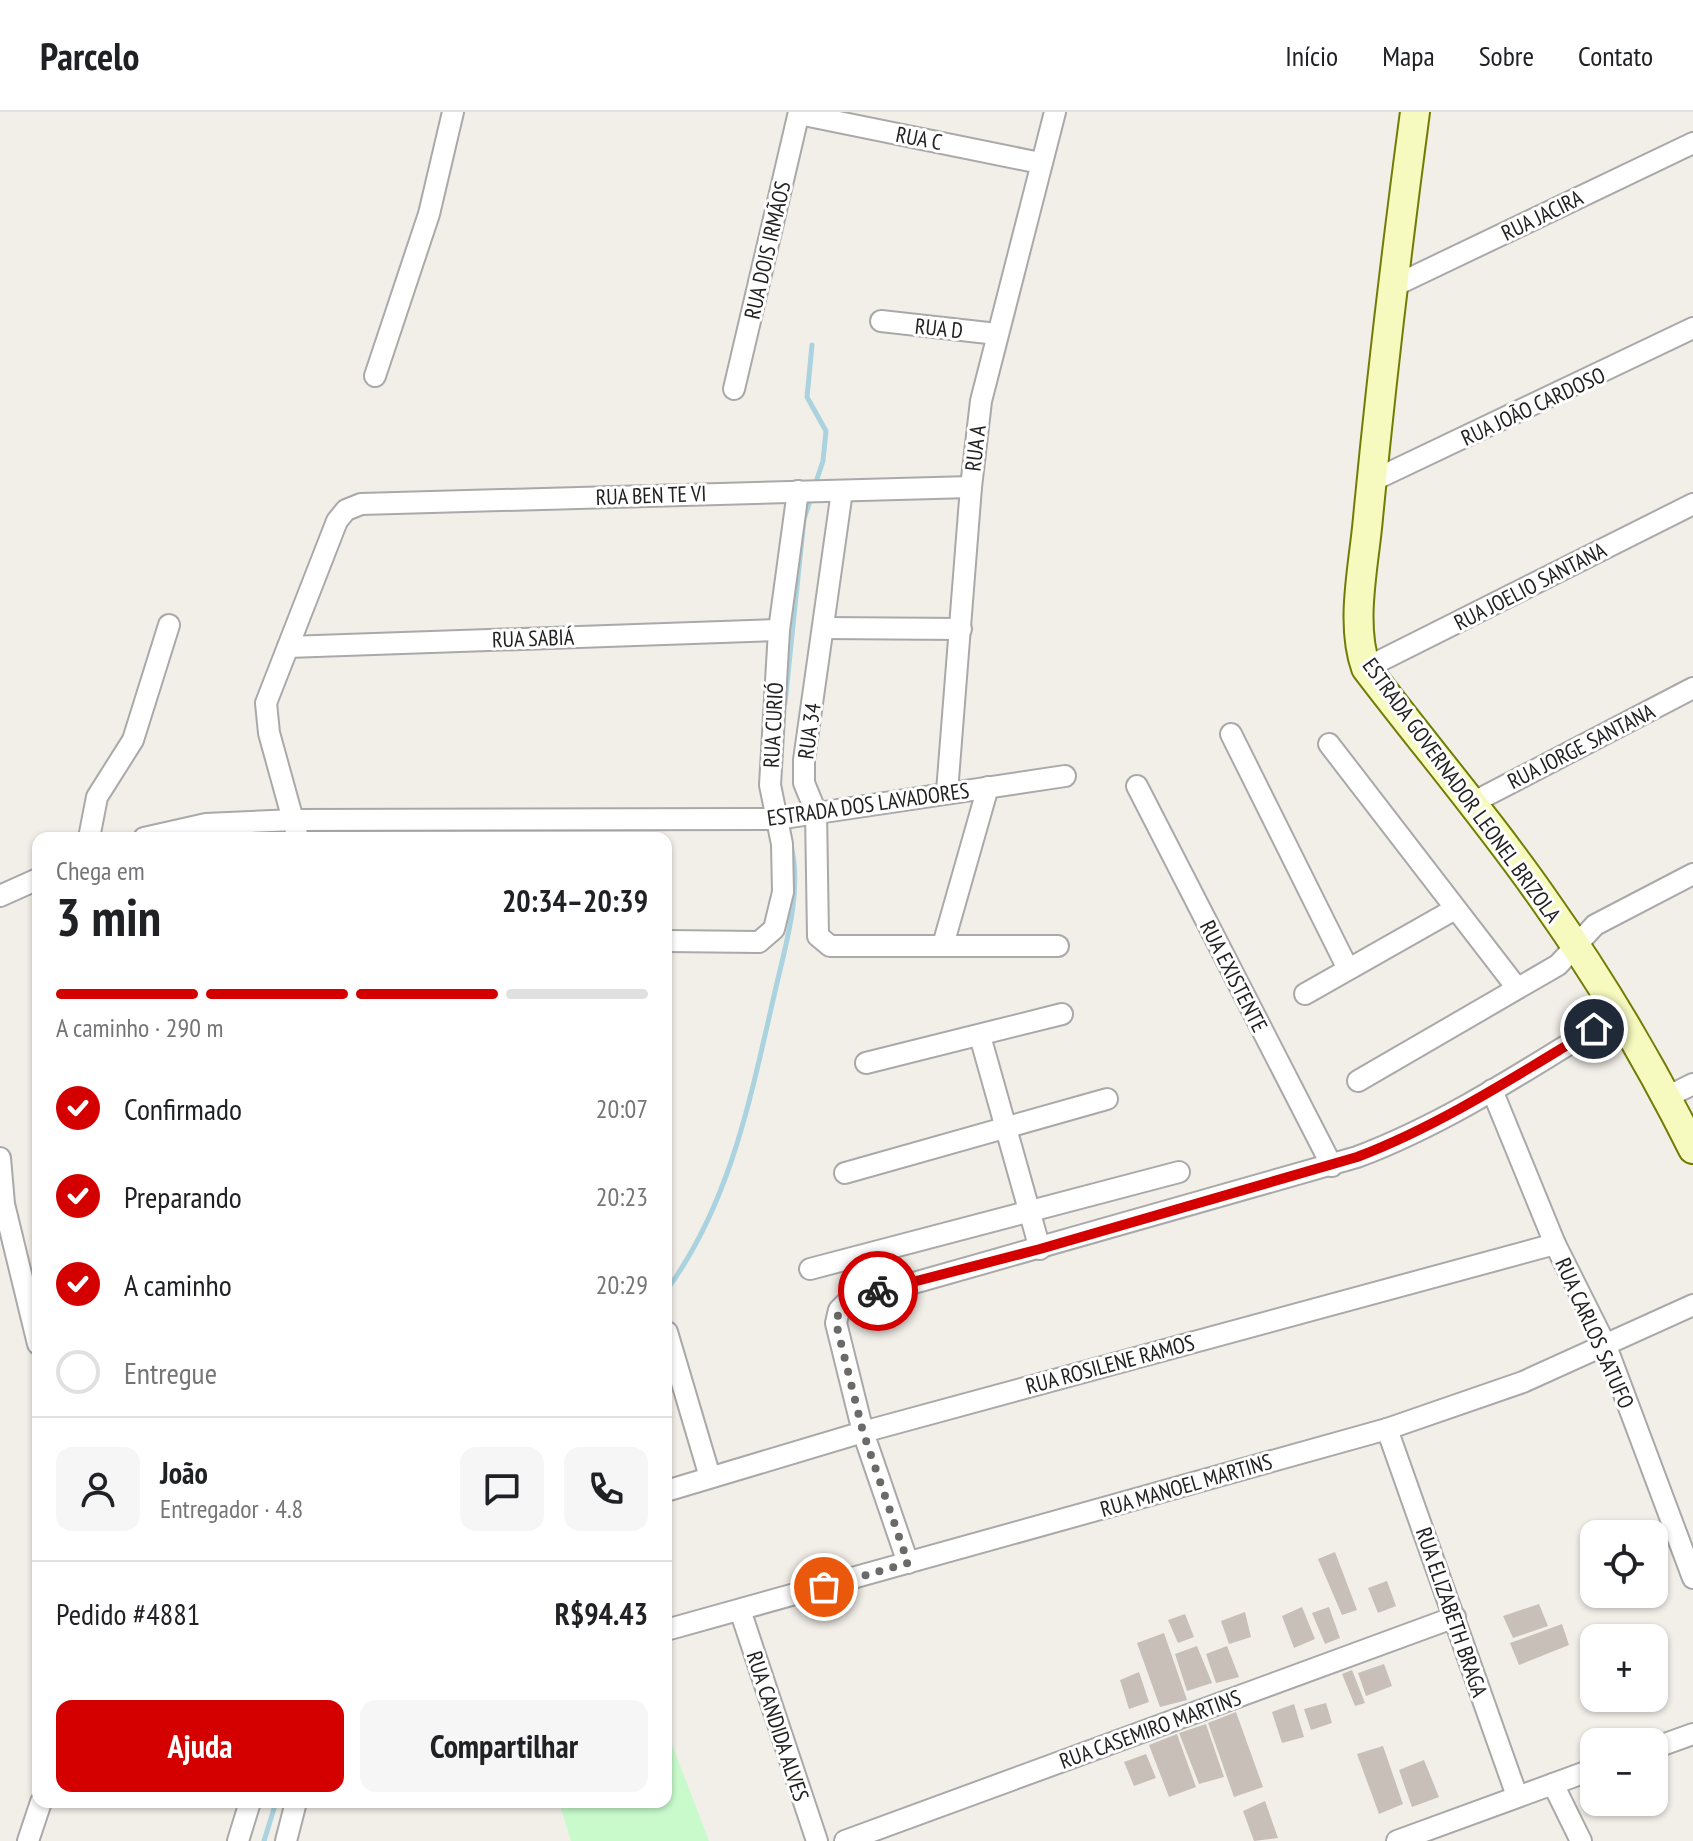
<!DOCTYPE html>
<html lang="pt">
<meta charset="utf-8">
<style>
:root{--surface:#fff;--page:#f6f6f6;--text:#202124;--muted:#757577;--line:#e0e0e0;--accent:#d40000}
body{margin:0;font-family:"PT Sans Narrow",sans-serif;background:var(--page);color:var(--text);height:100vh;display:flex;flex-direction:column;font-size:30px;white-space:nowrap}
*{box-sizing:border-box;margin:0}
p{font-size:26px;color:var(--muted)}
.icon{flex:none;width:44px;height:44px;fill:none;stroke:currentColor;stroke-width:2;stroke-linecap:round;stroke-linejoin:round}
.map{position:relative;flex:1;overflow:hidden}
.details{position:absolute;left:32px;top:720px;width:640px;height:976px;display:flex;flex-direction:column;background:var(--surface);border-radius:16px;box-shadow:0 2px 6px #0004}
.details>*{flex:none}
.tools{position:absolute;left:1580px;top:1408px;display:grid;gap:16px}
.tools a{display:grid;place-items:center;width:88px;height:88px;border-radius:16px;background:var(--surface);box-shadow:0 2px 6px #0004;font-size:40px}
.pin{position:absolute;display:grid;place-items:center;width:68px;height:68px;color:#fff;margin:-34px;border:4px solid #fff;border-radius:50%;box-shadow:0 2px 8px #0007}
.courier{position:absolute;display:grid;place-items:center;width:80px;height:80px;margin:-40px;border:6px solid #d40000;border-radius:50%;background:#fff;color:#222;box-shadow:0 2px 10px #0007}
.overview em{font-style:normal;font-weight:700}
.overview div{display:flex;flex-direction:column-reverse}
.overview{display:flex;align-items:center;justify-content:space-between;height:136px;padding:0 24px}
h1{font-size:52px;font-weight:700;line-height:60px}
.bar{display:grid;grid-template-columns:repeat(4,1fr);gap:12px 8px;align-content:center;height:96px;padding:0 24px}
.bar i{height:10px;border-radius:6px;background:var(--line)}
.bar .current{background:var(--accent)}
.bar p{grid-column:span 4}
.line{display:flex;align-items:center;gap:20px;padding:0 24px;border-top:2px solid var(--line)}
.line div{flex:1}
.round{display:grid;place-items:center;flex:none;width:84px;height:84px;border-radius:16px;background:var(--page)}
ol{padding:0 24px;list-style:none}
li{display:flex;align-items:center;gap:24px;height:88px}
li p{margin-inline-start:auto}
li .icon{padding:8px;border-radius:50%;background:var(--accent);color:#fff;stroke-width:4}
li:last-child{color:var(--muted)}
li i{width:44px;height:44px;border:4px solid var(--line);border-radius:50%}
.cta{display:flex;gap:16px;margin-top:auto;padding:16px 24px}
.cta a{flex:1;height:92px;border-radius:16px;background:var(--accent);color:#fff;font-size:32px;font-weight:700;line-height:92px;text-align:center}
.cta a+a{background:var(--page);color:var(--text)}
header{display:flex;align-items:center;gap:48px;box-sizing:border-box;height:112px;padding:0 40px;background:var(--surface);border-bottom:2px solid var(--line)}
header strong{font-size:38px}
nav{display:flex;gap:44px;margin-inline-start:auto;font-size:28px}
.map>svg:first-child{display:block}
.park{fill:#c8facc}
.lines{fill:none;stroke-linecap:round;stroke-linejoin:round}
.stream{stroke:#aad3df;stroke-width:5}
.building{fill:#c7bfb8}
.minor-casing{stroke:#a9a9a9;stroke-width:24}
.secondary-casing{stroke:#707d05;stroke-width:32}
.minor{stroke:#fff;stroke-width:20}
.secondary{stroke:#f7fabf;stroke-width:28}
.done{stroke:#6b6a68;stroke-width:8;stroke-dasharray:0 14.4}
.route{stroke:#d40000;stroke-width:10}
.labels{text-anchor:middle;dominant-baseline:central;stroke-width:6;stroke-linejoin:round;paint-order:stroke}
.street-label{font-size:22px;fill:#222;stroke:#fff}
</style>
<header>
<strong>Parcelo</strong>
<nav><a>Início</a><a>Mapa</a><a>Sobre</a><a>Contato</a></nav>
</header>
<div class="map">
<svg width="1693" height="1729" viewBox="0 0 1693 1729">
<rect width="100%" height="100%" fill="#f2efe9"/>
<!-- park -->
<path class="park" d="M666,1617l43,112h-138l-12,-39h107z"/>
<g class="lines">
<!-- stream -->
<g class="stream">
<path d="M812,233l-5,52 19,34 -3,30 -8,24"/>
<path d="M785,591l19,-184 8,-24"/>
<path d="M666,1179c64,-87 84,-191 108,-295 10,-46 29,-104 17,-150"/>
<path d="M264,1729l12,-39"/>
</g>
</g>
<!-- building -->
<g class="building">
<path d="M1335,1440l22,58 -15,5 -24,-56z"/>
<path d="M1387,1469l9,25 -18,7 -10,-25z"/>
<path d="M1539,1492l9,22 -35,12 -10,-22z"/>
<path d="M1302,1495l13,32 -21,9 -12,-32z"/>
<path d="M1329,1495l11,31 -15,6 -13,-31z"/>
<path d="M1245,1500l6,25 -22,7 -8,-23z"/>
<path d="M1185,1502l9,23 -16,6 -10,-23z"/>
<path d="M1562,1512l7,21 -50,20 -9,-22z"/>
<path d="M1164,1521l23,67 -27,7 -23,-64z"/>
<path d="M1197,1534l15,37 -25,8 -12,-37z"/>
<path d="M1227,1534l12,31 -23,6 -10,-29z"/>
<path d="M1384,1552l8,22 -26,10 -8,-23z"/>
<path d="M1352,1558l13,33 -10,3 -13,-32z"/>
<path d="M1139,1560l10,30 -20,7 -9,-29z"/>
<path d="M1326,1591l6,20 -21,7 -7,-21z"/>
<path d="M1294,1592l10,33 -22,6 -10,-31z"/>
<path d="M1236,1600l27,75 -29,10 -26,-74z"/>
<path d="M1206,1612l18,53 -25,7 -20,-51z"/>
<path d="M1177,1622l19,53 -27,10 -20,-52z"/>
<path d="M1383,1634l20,58 -24,10 -22,-60z"/>
<path d="M1146,1642l10,24 -22,8 -10,-24z"/>
<path d="M1424,1648l15,37 -27,10 -13,-37z"/>
<path d="M1265,1689l13,37 -24,3 -11,-30z"/>
</g>
<g class="lines">
<defs>
<g id="minor">
<path d="M799,2l241,49"/>
<path d="M1392,175l301,-144"/>
<path d="M881,209l116,13"/>
<path d="M375,264l54,-162 24,-102"/>
<path d="M734,277l65,-277"/>
<path d="M1372,369l321,-153"/>
<path d="M842,379l-38,269v23l12,29 2,124 12,10h228"/>
<path d="M823,516l138,1"/>
<path d="M288,535l491,-17"/>
<path d="M1366,556l327,-164"/>
<path d="M1231,622l117,235"/>
<path d="M1329,632l188,244"/>
<path d="M1137,674l195,380"/>
<path d="M947,680l24,-305 10,-86 74,-289"/>
<path d="M1470,692l223,-116"/>
<path d="M89,726l8,-41 36,-57 36,-115"/>
<path d="M144,726l62,-14 89,-4 482,-1 288,-43"/>
<path d="M298,726l-29,-105 -3,-30 71,-182 9,-11 15,-6 610,-17"/>
<path d="M0,784l38,-17"/>
<path d="M666,829l93,1 15,-13 9,-37 -1,-48 -12,-59 9,-155 19,-139"/>
<path d="M943,833l45,-158"/>
<path d="M1305,882l150,-85"/>
<path d="M980,924l60,213"/>
<path d="M866,951l196,-49"/>
<path d="M1358,969l200,-116 37,-40 98,-51"/>
<path d="M1492,978l63,154 51,102 87,232"/>
<path d="M1667,985l26,-13"/>
<path d="M0,1046l4,46 34,140"/>
<path d="M845,1061l262,-74"/>
<path d="M810,1157l369,-97"/>
<path d="M667,1220l43,145"/>
<path d="M1387,1317l130,367"/>
<path d="M666,1379l197,-59 692,-188"/>
<path d="M908,1451l-45,-131 -27,-109 3,-13 8,-8 510,-145c93,-35 177,-92 262,-144"/>
<path d="M740,1498l77,231"/>
<path d="M666,1518l721,-201 136,-47 170,-77"/>
<path d="M1654,1636l39,-14"/>
<path d="M1553,1672l28,57"/>
<path d="M28,1729l13,-39"/>
<path d="M238,1729l12,-39"/>
<path d="M286,1729l10,-39"/>
<path d="M845,1729l610,-224"/>
<path d="M1397,1729l197,-72"/>
</g>
<path id="secondary" d="M1415,0c-18,135 -34,270 -47,406 -4,47 -18,105 -2,150 60,79 125,155 181,236 55,78 103,159 146,245"/>
</defs>
<!-- minor casing -->
<use href="#minor" class="minor-casing"/>
<!-- secondary casing -->
<use href="#secondary" class="secondary-casing"/>
<!-- minor -->
<use href="#minor" class="minor"/>
<!-- secondary -->
<use href="#secondary" class="secondary"/>
</g>
<g class="lines">
<!-- done -->
<path class="done" d="M824,1475l84,-24 -45,-131 -27,-109c4,-23 21,-27 42,-32"/>
<!-- route -->
<path class="route" d="M878,1179l162,-42 317,-92c84,-32 160,-82 237,-128"/>
</g>
<g class="labels">
<!-- street labels -->
<g class="street-label">
<text transform="translate(919 26) rotate(11)">RUA C</text>
<text transform="translate(1542 103) rotate(-26)">RUA JACIRA</text>
<text transform="translate(767 138) rotate(-77)">RUA DOIS IRMÃOS</text>
<text transform="translate(939 216) rotate(6)">RUA D</text>
<text transform="translate(1533 294) rotate(-25)">RUA JOÃO CARDOSO</text>
<text transform="translate(975 336) rotate(-83)">RUA A</text>
<text transform="translate(651 383) rotate(-2)">RUA BEN TE VI</text>
<text transform="translate(1530 474) rotate(-27)">RUA JOELIO SANTANA</text>
<text transform="translate(533 526) rotate(-2)">RUA SABIÁ</text>
<text transform="translate(773 613) rotate(-87)">RUA CURIÓ</text>
<text transform="translate(809 619) rotate(-82)">RUA 34</text>
<text transform="translate(1581 634) rotate(-27)">RUA JORGE SANTANA</text>
<text transform="translate(1462 678) rotate(54)">ESTRADA GOVERNADOR LEONEL BRIZOLA</text>
<text transform="translate(868 692) rotate(-8)">ESTRADA DOS LAVADORES</text>
<text transform="translate(1234 864) rotate(63)">RUA EXISTENTE</text>
<text transform="translate(1595 1221) rotate(66)">RUA CARLOS SATUFO</text>
<text transform="translate(1110 1252) rotate(-15)">RUA ROSILENE RAMOS</text>
<text transform="translate(1186 1373) rotate(-16)">RUA MANOEL MARTINS</text>
<text transform="translate(1452 1500) rotate(71)">RUA ELIZABETH BRAGA</text>
<text transform="translate(778 1614) rotate(72)">RUA CANDIDA ALVES</text>
<text transform="translate(1150 1617) rotate(-20)">RUA CASEMIRO MARTINS</text>
</g>
</g>
</svg>
<div class="tools">
<a><svg class="icon" aria-label="locate" viewBox="0 0 24 24"><circle cx="12" cy="12" r="6"/><path d="M12 2v4M12 18v4M2 12h4M18 12h4"/></svg></a>
<a>+</a>
<a>−</a>
</div>
<div class="pin" style="left:824px;top:1475px;background:#ea580c"><svg class="icon" aria-label="bag" viewBox="0 0 24 24"><path d="M5 8h14l-1 12H6zM9 8a3 3 0 0 1 6 0"/></svg></div>
<div class="pin" style="left:1594px;top:917px;background:#1f2937"><svg class="icon" aria-label="home" viewBox="0 0 24 24"><path d="M3 11l9-7 9 7M6 9v11h12V9"/></svg></div>
<div class="courier" style="left:878px;top:1179px"><svg class="icon" aria-label="bike" viewBox="0 0 24 24"><circle cx="6" cy="16" r="4"/><circle cx="18" cy="16" r="4"/><path d="M6 16l4-8h5l3 8M10 8l3 8H6M13 5h3"/></svg></div>
<section class="details">
<div class="overview"><div><h1>3 min</h1><p>Chega em</p></div><em>20:34–20:39</em></div>
<div class="bar"><i class="current"></i><i class="current"></i><i class="current"></i><i></i><p>A caminho · 290 m</p></div>
<ol>
<li><svg class="icon" aria-label="check" viewBox="0 0 24 24"><path d="M5 12l5 5 9-10"/></svg>Confirmado<p>20:07</p></li>
<li><svg class="icon" aria-label="check" viewBox="0 0 24 24"><path d="M5 12l5 5 9-10"/></svg>Preparando<p>20:23</p></li>
<li><svg class="icon" aria-label="check" viewBox="0 0 24 24"><path d="M5 12l5 5 9-10"/></svg>A caminho<p>20:29</p></li>
<li><i></i>Entregue</li>
</ol>
<div class="line" style="height:144px"><a class="round"><svg class="icon" aria-label="person" viewBox="0 0 24 24"><circle cx="12" cy="8" r="4"/><path d="M4 21q1-7 8-7t8 7"/></svg></a><div><b>João</b><p>Entregador · 4.8</p></div><a class="round"><svg class="icon" aria-label="chat" viewBox="0 0 24 24"><path d="M4 5h16v11H9l-5 4z"/></svg></a><a class="round"><svg class="icon" aria-label="phone" viewBox="0 0 24 24"><path d="M5 4h4l2 5-3 2q2 4 5 5l2-3 5 2v4C11 20 4 13 5 4z"/></svg></a></div>
<div class="line" style="height:104px"><div>Pedido #4881</div><b>R$94.43</b></div>
<div class="cta"><a>Ajuda</a><a>Compartilhar</a></div>
</section>
</div>
